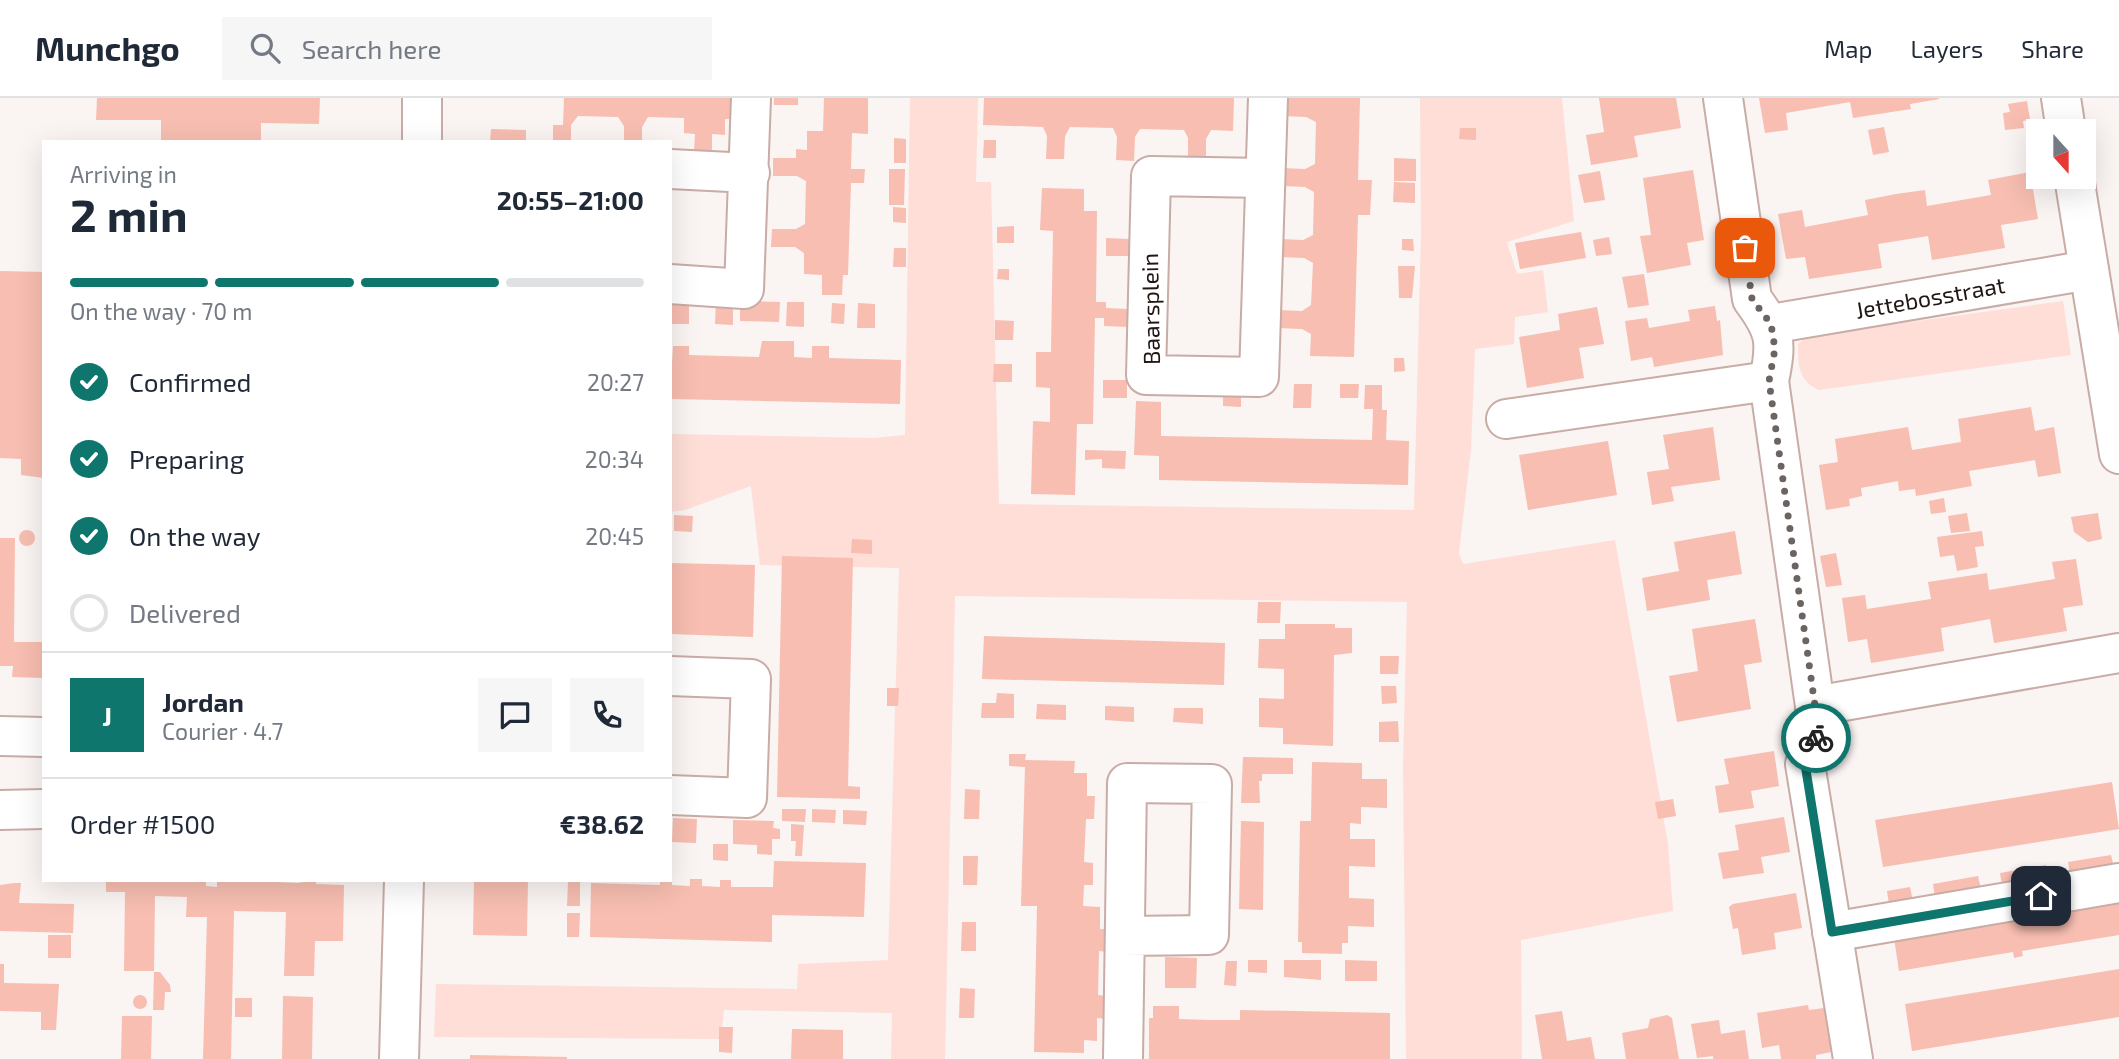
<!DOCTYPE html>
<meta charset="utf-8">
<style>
:root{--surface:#fff;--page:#f6f6f7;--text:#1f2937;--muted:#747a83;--line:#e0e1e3;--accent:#0f766e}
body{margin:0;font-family:"Exo 2",sans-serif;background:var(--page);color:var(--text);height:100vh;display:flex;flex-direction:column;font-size:26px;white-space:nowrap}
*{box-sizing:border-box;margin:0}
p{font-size:23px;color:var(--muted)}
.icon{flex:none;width:38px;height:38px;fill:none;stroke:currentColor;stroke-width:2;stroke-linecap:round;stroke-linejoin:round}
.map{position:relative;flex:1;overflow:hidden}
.details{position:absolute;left:42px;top:42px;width:630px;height:742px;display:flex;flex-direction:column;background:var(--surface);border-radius:0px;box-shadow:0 7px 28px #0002}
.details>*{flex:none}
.needle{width:46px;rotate:159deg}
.buttons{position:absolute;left:2026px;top:21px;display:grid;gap:14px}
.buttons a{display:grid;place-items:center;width:70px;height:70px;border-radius:0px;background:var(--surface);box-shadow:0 7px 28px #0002;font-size:35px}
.pin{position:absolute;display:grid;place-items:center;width:60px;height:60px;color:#fff;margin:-30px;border-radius:14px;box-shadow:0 4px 10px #0006}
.courier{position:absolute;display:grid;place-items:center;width:70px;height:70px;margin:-35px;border:5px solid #0f766e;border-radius:50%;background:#fff;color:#222;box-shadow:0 2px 9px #0007}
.headline em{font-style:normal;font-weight:700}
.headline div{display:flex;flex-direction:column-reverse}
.headline{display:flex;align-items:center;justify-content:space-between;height:119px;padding:0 28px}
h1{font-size:46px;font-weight:700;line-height:52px}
.bar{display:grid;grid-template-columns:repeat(4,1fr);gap:10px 7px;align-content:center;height:84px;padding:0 28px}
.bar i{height:9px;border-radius:5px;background:var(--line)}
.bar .current{background:var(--accent)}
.bar p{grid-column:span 4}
.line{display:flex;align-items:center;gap:18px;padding:0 28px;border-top:2px solid var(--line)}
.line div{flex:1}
.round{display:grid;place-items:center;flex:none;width:74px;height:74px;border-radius:0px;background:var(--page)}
ol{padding:0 28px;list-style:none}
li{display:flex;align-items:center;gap:21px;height:77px}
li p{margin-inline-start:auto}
li .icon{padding:7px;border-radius:50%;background:var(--accent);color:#fff;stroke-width:4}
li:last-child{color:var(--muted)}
li i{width:38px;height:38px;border:4px solid var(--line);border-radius:50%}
header{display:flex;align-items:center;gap:42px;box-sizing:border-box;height:98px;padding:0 35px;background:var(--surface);border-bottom:2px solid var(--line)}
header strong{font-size:33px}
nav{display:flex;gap:38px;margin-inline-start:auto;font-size:24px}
.search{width:490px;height:63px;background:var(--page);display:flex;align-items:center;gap:18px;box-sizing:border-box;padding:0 24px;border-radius:0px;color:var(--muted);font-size:26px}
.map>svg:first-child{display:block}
.green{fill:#feded7}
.building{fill:#f7beb1}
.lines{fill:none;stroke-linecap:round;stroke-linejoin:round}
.minor-casing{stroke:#c8aca5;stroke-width:42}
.minor{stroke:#fff;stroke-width:38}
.done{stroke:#6c6461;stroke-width:7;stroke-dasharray:0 12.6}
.route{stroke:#0f766e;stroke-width:9}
.labels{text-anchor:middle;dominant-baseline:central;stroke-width:5;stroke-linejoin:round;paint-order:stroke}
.street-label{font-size:23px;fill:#201613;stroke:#fff}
</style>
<header>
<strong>Munchgo</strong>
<div class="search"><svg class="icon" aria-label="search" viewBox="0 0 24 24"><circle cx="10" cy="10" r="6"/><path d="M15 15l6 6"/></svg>Search here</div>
<nav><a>Map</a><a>Layers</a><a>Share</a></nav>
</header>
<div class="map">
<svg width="2119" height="961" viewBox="0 0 2119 961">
<rect width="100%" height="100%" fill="#faf4f3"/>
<!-- green -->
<g class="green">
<path d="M910,0h68l-2,84h15l8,322 415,6 7,-276 -1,-136h142l12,123 -67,21 10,32 26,-4 5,42 -33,5 -1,27 -39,5 -4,100 -12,104 4,11 7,-1 145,-23 53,304 5,67 -152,29 1,119h-116l-3,-293 4,-164 -452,-6 -10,463h-54l1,-46 -168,-3 -3,29 -287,-2 2,-53 361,5 1,-25 90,-4 11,-392 -139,-3 -9,-79 -66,24 -15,2v-78l204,4 31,-3z"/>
<path d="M2063,203l8,54 -252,35c-21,-9 -21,-25 -21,-46l5,-4 28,-7z"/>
</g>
<!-- building -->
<g class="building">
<path d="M97,0h223l-1,26 -58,-1v19h-100v-22h-65z"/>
<path d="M564,0h177v21h-16v16l-13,-1v18l-18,-1 1,-17 -11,-1v-15l-36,-1 -6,10v15h-18v-16l-6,-9 -40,-1 -7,9v17h-18v-17h10z"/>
<rect x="774" y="0" width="24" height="7"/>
<path d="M824,0h44v36l-16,-1 -1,36h14l-1,14h-13l-3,92h-5l-1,20h-20v-20l-18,-1v-21l-9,-6h-24l1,-18h24l9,-5 1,-43 -9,-5h-24v-18h23v-9l11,1v-19h16z"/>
<path d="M984,0h250l-1,33 -22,-1 -5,9v23h-18v-24l-4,-8 -44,-1 -5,8 -1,24 -18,-1 1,-23 -4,-9 -43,-1 -5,9 -1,23h-18l1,-23 -4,-9 -60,-2z"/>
<path d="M1283,0h77l-2,82h14l-2,35h-12l-4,142 -44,-1 1,-22 -9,-5 -24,-1v-18l24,1 9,-6 2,-42 -9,-5 -24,-1v-18l23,1 10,-5 1,-43 -9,-5 -24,-1v-18l24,1 10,-5 1,-42 -10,-5 -23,-1z"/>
<path d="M1599,0h77l5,30 -47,8 4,21 -47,8 -5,-30 18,-3z"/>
<path d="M1759,0h180v1l-29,5 1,5 -58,9 -3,-16 -64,11 2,17 -23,3z"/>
<path d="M2027,3l3,19 -7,1 1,7 -19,2 -2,-17 7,-1 -2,-8z"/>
<path d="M1884,29l5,25 -16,3 -5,-25z"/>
<path d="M1460,30h16v12l-17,-1z"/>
<path d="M491,31l35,1v12h-36z"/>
<path d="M894,40l12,1v24h-12z"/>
<path d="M984,42h12v18h-13z"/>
<path d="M1394,60l22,1v22h-22z"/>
<path d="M889,71h16l-1,36h-15z"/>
<path d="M1693,72l11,70 -17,3 4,22 -44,8 -7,-37 11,-1 -8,-57z"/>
<path d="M1600,73l5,29 -21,3 -6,-28z"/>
<path d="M2030,74l8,47 -37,6 4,23 -73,12 -4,-24 -50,8 4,24 -73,11 -4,-22 -19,2 -8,-45 24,-4 3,17 63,-12 -3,-15 31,-6 29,-4 2,16 64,-11 -3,-15z"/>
<path d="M1394,84l21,1v20l-22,-1z"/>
<path d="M1042,90l42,1v22h13l-1,91h10v6l22,1v18l-24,-1v-8h-9l-2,106h-16l-2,71 -44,-1 2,-73 17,1v-34l-14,-1v-35h15l2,-121 -13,-1z"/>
<path d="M893,109l13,1v15l-13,-1z"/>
<path d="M1014,128v17h-17v-16z"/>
<path d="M1581,134l5,26 -66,11 -5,-26z"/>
<path d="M1609,139l3,17 -16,2 -3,-16z"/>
<path d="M1106,140l24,1v17h-24z"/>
<path d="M1402,141h11l1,12 -12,-1z"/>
<path d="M894,150h12v19h-13z"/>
<path d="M1398,168h17l-3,32h-13z"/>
<path d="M998,171h11v11l-12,-1z"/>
<path d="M0,173l44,1v206l-23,-3v-16l-21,-1z"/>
<path d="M1644,176l5,31 -21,3 -6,-31z"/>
<rect x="670" y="202" width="19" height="24"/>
<path d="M716,202l17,1v24l-18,-1z"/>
<path d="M740,203l40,1 -1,20 -39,-1z"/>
<path d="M787,204h17v25l-18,-1z"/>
<path d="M832,205l13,1 -1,20 -13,-1z"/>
<path d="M858,205l17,1v24h-18z"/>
<path d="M1715,208l2,15 3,-1 3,35 -69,12 -2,-10 -21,4 -6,-40 22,-3 2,10 41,-7 -2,-11z"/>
<path d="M1597,209l7,37 -25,4 5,30 -57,10 -8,-51 41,-7 -2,-16z"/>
<path d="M995,222l19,1 -1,19h-18z"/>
<path d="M762,243h32v16l18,1v-12h17v12l72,2 -1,44 -230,-5 3,-53h16v9l70,2z"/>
<path d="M1394,260h10l1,13 -11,1z"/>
<path d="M994,266h18v18h-19z"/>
<rect x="1103" y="282" width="24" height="18"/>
<path d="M1223,284l18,1v24l-18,-1z"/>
<path d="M1294,286h18l-1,24h-18z"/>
<path d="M1340,286h19l-1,14h-18z"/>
<path d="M1365,287h17v25h5l-1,30 23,1 -1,44 -249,-5v-24l-25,-1 2,-54 25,1v34l211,4 1,-31h-9z"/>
<path d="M2031,309l4,24 19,-4 7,46 -23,4 -3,-17 -66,11 3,15 -56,10 -1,-7 -16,2 -1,-10 -37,7 1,8 -13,3 1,7 -24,4 -7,-45 19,-3 -3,-23 73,-12 4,23 49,-8 -3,-23z"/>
<path d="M1713,329l7,53 -49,7 3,14 -22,4 -5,-33 22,-3 -6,-34z"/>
<path d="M1608,343l9,54 -89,15 -9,-55z"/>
<path d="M1085,352l41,1 -1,18 -23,-1v-9l-17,1z"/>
<path d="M1944,400l2,14 -15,2 -2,-13z"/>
<path d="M1967,415l3,18 -19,2 -3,-17z"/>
<path d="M2098,415l4,26 -14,3 -14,-10 -3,-15z"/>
<path d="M674,417l19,1 -1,16 -18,-1z"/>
<circle cx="27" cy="440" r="8"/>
<path d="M1735,433l7,43 -35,6 3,20 -63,11 -5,-33 37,-7 -5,-29z"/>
<path d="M1982,433l2,15 -9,1 3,20 -21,4 -3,-16 -14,2 -3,-20z"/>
<path d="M0,440h15l-1,104h30v36l-32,-1 1,-11h-13z"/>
<path d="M852,441l20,1v14l-21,-1z"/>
<path d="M1836,455l6,32 -16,2 -6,-31z"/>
<path d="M782,458l71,2 -5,228 12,1v12l-83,-2z"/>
<path d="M2076,461l7,46 -20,3 4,23 -73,12 -4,-24 -49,9 3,23 -73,12 -4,-24 -19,3 -6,-44 23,-3 2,14 64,-10 -3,-17 59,-9 2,17 66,-11 -3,-17z"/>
<path d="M670,465l85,2 -2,72 -83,-3z"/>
<path d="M1258,504h23l-1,21h-23z"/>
<path d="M1755,521l7,43 -18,3 7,44 -74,13 -8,-46 29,-5 -6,-42z"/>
<path d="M1285,526h50v4h17v25l-18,2 -1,91 -50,-2v-16l-24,-1v-29l25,1v-30l-26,-1 1,-29h26z"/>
<path d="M984,538l241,7 -1,42 -242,-6z"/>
<path d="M1380,558h19l-1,18h-18z"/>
<path d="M1381,588h15l1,17 -15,1z"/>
<path d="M887,590h12l-1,18h-11z"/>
<path d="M997,595l17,1v24h-33l1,-15h14z"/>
<path d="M1037,606l29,1v15l-30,-1z"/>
<path d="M1105,608l29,1v15l-29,-2z"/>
<path d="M1174,610h29v16l-30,-2z"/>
<path d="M1398,623l1,21h-20v-20z"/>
<path d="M1774,653l5,35 -28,5 3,17 -35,5 -4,-27 14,-2 -5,-25z"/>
<path d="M1009,656h17l-1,6 50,1 -1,12h13v23h8l-1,23h-8l-2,43 9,1v22h-9l-1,21 17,1v22h8l-1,23 -8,-1 -1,44 8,1v23l-9,-1v23l-13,-1v13l-50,-1 3,-146h-16l4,-139 -16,-1z"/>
<path d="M1243,659l50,1v16h-31v7h-3l1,22h-19z"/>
<path d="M1312,664l50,1v16h25v29l-26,-1v17l-11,-1v16h25v28l-26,-1v32l25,1v28l-26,-1v17h-6v11l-40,-1v-11h-4l2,-121h11z"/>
<path d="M2112,684l7,47 -236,38 -8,-47z"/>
<path d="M965,691l15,1 -1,29h-15z"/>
<path d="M1673,701l3,17 -18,3 -3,-17z"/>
<path d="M782,711h24l-1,13 -23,-1z"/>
<path d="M812,711l24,1 -1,13 -23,-1z"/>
<path d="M843,712l24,1 -1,14 -23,-1z"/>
<path d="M1784,719l6,35 -29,5 3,16 -41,6 -5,-26 21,-3 -4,-25z"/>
<path d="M673,720l24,1 -1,24 -24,-1z"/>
<path d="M733,722l41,1 -1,7 7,1v10h-8v16l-15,-1v-9l-24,-1z"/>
<path d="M1241,723l23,1 -1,88 -24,-1z"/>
<path d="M791,726l13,1 -2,31h-7l1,-15h-5z"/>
<path d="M713,746h15v17l-15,-1z"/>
<path d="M2111,757l3,12 -44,7 -2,-12z"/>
<path d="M963,758h15l-1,29h-14z"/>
<path d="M774,763l92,2 -2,54 -92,-2v27l-182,-5 1,-54 69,2v-5h12v5l18,1v-7h12v7l18,1v-7h11v7h42z"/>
<path d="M2046,767l2,13 -46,8 -2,-13z"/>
<path d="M1978,778l3,13 -46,8 -2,-13z"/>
<path d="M106,782h100v6l11,1v-6l18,-1 63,3 18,-3v4l28,1 -1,56h-28l-1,35h-30l2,-64 -52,-1 -3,148h-28l4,-142h-21l1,-20 -32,-1 -1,75h-30l1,-79h-19z"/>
<path d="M474,782h54l-1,56 -54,-1z"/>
<path d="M568,784h12v24h-13z"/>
<path d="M14,785h7l-2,20 55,1 -1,29 -73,-2v-46z"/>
<path d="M1910,789l3,14 -24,3 -2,-13z"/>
<path d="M1796,795l6,35 -28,5 2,16 -34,6 -4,-27 -5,1 -4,-22 4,-3z"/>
<path d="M2119,803v34l-97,16 1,5 -9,2 -1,-6 -114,19 -5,-33z"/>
<path d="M567,815h13l-1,24h-12z"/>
<path d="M962,824h14v29h-15z"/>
<rect x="48" y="837" width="23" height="23"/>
<path d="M1165,859l32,1 -1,30h-31z"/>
<path d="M1248,862h19v13l-19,-1z"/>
<path d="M1284,862h37v20l-37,-3z"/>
<path d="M1345,862l32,1v20h-32z"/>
<path d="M1226,863h11l-1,25 -12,-1z"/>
<path d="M0,866h4v19l55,1 -3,46h-15v-18l-41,-1z"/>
<path d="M2119,871v48l-207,34 -7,-47z"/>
<path d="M154,874h6l10,13 1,7h-6l-1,18h-11z"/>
<path d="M960,890l15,1 -1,29h-15z"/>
<circle cx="140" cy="904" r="7"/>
<path d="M283,898l30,1 -1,62h-30z"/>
<rect x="235" y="900" width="17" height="19"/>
<path d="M1808,907l1,5 15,-2 7,44 -15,3v4h-35l-2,-14 -17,3 -5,-35z"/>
<path d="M1153,908h26v13l31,1h30v-10l150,3v46h-241v-41h4z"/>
<path d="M1562,913l5,30 24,-4 4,22h-53l-7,-44z"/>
<path d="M1667,917l5,3 7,41h-53l-4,-26 26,-5 2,-9z"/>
<path d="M122,918h30l-1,43h-30z"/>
<path d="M1719,922l2,14 24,-4 4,29h-36v-3l-16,2 -6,-34z"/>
<path d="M719,929h14l-1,26 -13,-1z"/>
<path d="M792,931l51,1v29h-52z"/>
<path d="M470,957l97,2v2h-97z"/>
</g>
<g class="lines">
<defs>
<g id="minor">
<path d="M1723,0l29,201c24,32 25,43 17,82l46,325 1,35 -11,23 48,295"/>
<path d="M2061,0l5,33"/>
<path d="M422,44v-44"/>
<path d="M670,71l80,4"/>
<path d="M2074,79l45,277"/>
<path d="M1264,80l-113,-2 -5,199 113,2 9,-279"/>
<path d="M670,186l74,5 7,-191"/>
<path d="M1771,226l318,-54"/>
<path d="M1506,321l263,-38"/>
<path d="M670,578l81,3 -4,119 -77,-3"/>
<path d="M1815,608l304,-53"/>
<path d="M0,638l44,1"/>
<path d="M0,712l44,-1"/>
<path d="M1832,834l287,-49"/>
<path d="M399,961l5,-179"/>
<path d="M1123,961l4,-276 85,1 -3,151 -84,1"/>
</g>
</defs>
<!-- minor casing -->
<use href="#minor" class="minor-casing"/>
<!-- minor -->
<use href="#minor" class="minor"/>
</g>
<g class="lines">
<!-- done -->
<path class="done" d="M1745,150l7,51 19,25 4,25 -6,32 46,325 1,32"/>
<!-- route -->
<path class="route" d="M1816,640l-11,26 27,168 209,-36"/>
</g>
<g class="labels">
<!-- street labels -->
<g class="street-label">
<text transform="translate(1930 199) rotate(-10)">Jettebosstraat</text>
<text transform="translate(1150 211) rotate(-91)">Baarsplein</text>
</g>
</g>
</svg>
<div class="buttons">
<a><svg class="needle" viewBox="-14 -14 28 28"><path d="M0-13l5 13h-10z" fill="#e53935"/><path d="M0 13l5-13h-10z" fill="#747a83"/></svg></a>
</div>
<div class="pin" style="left:1745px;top:150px;background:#ea580c"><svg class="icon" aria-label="bag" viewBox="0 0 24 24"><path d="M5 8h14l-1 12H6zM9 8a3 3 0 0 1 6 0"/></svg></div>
<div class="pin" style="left:2041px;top:798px;background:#1f2937"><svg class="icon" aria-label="home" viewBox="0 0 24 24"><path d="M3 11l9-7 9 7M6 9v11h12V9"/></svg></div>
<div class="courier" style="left:1816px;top:640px"><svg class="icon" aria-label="bike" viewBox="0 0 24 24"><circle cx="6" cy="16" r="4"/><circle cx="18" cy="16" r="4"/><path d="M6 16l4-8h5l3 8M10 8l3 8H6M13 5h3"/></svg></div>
<section class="details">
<div class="headline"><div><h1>2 min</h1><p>Arriving in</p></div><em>20:55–21:00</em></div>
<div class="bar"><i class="current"></i><i class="current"></i><i class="current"></i><i></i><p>On the way · 70 m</p></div>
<ol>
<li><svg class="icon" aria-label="check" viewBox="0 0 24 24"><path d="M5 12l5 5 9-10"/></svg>Confirmed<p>20:27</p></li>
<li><svg class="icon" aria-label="check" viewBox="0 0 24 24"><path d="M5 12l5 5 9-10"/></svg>Preparing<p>20:34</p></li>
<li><svg class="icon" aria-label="check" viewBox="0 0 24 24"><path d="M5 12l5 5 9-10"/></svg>On the way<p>20:45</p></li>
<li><i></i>Delivered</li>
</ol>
<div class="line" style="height:126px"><b class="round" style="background:var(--accent);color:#fff">J</b><div><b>Jordan</b><p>Courier · 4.7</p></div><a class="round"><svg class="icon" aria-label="chat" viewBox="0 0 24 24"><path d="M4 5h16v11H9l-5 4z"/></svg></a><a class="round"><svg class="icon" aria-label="phone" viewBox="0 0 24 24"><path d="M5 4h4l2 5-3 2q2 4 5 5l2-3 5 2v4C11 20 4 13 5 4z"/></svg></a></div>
<div class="line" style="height:91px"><div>Order #1500</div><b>€38.62</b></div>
</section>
</div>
